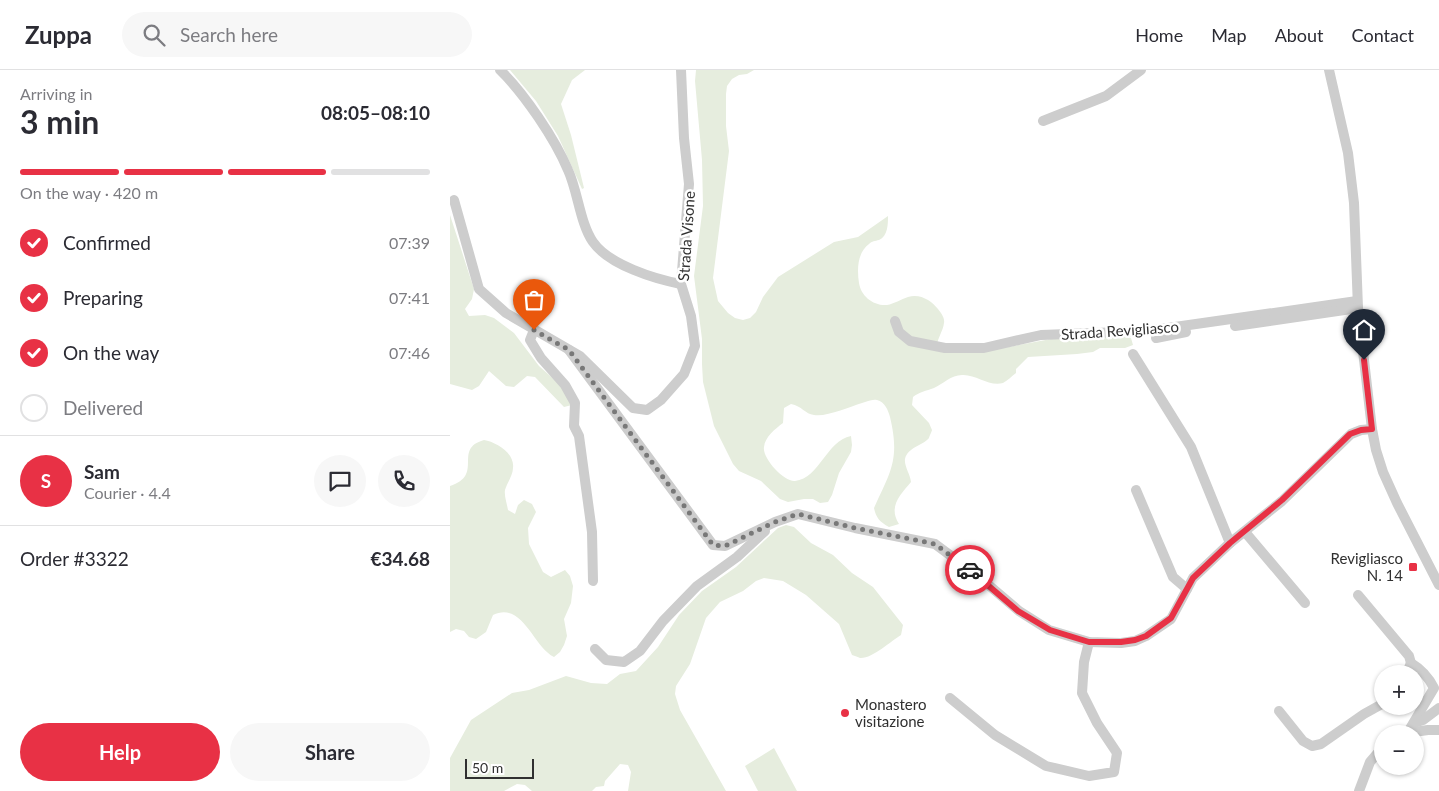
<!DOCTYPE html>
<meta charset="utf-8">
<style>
:root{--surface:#fff;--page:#f7f7f7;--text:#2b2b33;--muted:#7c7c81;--line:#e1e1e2;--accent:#e83145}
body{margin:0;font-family:Lato,sans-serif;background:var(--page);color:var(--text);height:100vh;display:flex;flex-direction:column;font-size:19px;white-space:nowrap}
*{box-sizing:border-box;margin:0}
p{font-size:16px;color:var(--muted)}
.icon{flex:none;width:28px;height:28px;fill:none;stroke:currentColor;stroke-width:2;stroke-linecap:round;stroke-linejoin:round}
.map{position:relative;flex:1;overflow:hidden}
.details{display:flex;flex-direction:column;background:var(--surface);width:450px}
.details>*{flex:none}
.controls{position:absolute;left:924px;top:595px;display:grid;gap:10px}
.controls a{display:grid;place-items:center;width:50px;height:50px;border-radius:50%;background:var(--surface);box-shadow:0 1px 4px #0004;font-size:25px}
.scale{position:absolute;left:15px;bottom:12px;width:69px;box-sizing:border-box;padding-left:5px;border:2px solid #303030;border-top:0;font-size:14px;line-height:18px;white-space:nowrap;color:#303030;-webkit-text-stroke:4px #fff;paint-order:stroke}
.pin{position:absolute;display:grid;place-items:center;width:42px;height:42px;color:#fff;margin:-51px -21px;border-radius:50% 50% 50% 0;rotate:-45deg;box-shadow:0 0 5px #0007}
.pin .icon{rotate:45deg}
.courier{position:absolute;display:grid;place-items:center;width:50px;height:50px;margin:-25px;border:4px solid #e83145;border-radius:50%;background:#fff;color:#222;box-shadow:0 1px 6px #0007}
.head em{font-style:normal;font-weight:700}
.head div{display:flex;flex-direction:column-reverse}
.head{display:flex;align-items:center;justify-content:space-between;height:85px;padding:0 20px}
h1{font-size:32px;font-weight:700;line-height:38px}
.bar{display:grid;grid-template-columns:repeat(4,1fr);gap:8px 5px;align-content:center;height:60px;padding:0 20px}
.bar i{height:6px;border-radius:4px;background:var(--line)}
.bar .active{background:var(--accent)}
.bar p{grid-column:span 4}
.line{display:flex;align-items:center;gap:12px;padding:0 20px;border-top:1px solid var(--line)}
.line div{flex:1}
.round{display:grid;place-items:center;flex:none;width:52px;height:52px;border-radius:26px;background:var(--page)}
ol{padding:0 20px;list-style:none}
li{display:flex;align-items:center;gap:15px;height:55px}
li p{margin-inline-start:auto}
li .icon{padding:5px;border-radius:50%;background:var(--accent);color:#fff;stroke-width:4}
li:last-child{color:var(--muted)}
li i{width:28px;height:28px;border:2px solid var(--line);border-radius:50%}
.primary-button{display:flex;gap:10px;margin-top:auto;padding:10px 20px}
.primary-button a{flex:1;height:58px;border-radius:30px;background:var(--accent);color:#fff;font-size:20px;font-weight:700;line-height:58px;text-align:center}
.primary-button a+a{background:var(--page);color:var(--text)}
header{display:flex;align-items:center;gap:30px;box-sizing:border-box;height:70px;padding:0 25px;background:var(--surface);border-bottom:1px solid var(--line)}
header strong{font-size:24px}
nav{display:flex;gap:28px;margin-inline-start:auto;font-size:18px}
.search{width:350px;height:45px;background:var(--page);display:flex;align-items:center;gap:12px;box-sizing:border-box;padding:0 18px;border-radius:28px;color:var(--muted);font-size:19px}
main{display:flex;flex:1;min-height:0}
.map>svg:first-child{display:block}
.green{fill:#e6edde}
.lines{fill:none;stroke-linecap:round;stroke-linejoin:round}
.minor{stroke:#cdcdcd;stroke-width:10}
.done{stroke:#787878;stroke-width:5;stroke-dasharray:0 9}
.route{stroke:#e83145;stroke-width:6}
.poi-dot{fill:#e83145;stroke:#fff;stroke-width:2}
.labels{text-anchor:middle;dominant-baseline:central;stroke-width:5;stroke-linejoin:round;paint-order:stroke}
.street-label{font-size:15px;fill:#303030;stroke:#fff}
.poi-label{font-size:15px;fill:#303030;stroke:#fff;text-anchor:end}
</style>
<header>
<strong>Zuppa</strong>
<div class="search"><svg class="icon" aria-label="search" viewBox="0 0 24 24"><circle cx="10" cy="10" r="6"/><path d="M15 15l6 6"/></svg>Search here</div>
<nav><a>Home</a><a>Map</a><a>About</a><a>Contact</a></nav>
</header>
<main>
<section class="details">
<div class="head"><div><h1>3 min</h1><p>Arriving in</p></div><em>08:05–08:10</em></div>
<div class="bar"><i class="active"></i><i class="active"></i><i class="active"></i><i></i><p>On the way · 420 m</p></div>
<ol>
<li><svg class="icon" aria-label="check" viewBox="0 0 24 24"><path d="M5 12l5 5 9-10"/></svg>Confirmed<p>07:39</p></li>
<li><svg class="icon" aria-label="check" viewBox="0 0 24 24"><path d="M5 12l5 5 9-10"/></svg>Preparing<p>07:41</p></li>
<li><svg class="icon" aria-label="check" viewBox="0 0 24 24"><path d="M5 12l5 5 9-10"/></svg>On the way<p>07:46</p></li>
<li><i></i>Delivered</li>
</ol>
<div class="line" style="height:90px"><b class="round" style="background:var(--accent);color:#fff">S</b><div><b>Sam</b><p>Courier · 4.4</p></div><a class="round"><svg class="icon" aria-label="chat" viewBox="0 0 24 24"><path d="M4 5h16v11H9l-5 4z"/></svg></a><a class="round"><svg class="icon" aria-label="phone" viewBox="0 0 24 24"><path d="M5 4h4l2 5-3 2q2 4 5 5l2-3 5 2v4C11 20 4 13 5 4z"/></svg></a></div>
<div class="line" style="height:65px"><div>Order #3322</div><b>€34.68</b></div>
<div class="primary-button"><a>Help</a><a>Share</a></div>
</section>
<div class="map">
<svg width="989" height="721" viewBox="0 0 989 721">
<rect width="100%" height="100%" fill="#fff"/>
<!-- green -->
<g class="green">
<path d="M60,0h75l-13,10 -11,24 10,31 13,53 -2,1 -24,-53 -22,-35z"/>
<path d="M246,0h58l-7,4 -8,1 -7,4 -5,7 -1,8v32l3,25 -16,127 5,23 10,12 7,5 8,2 7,-2 6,-6 7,-15 15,-20 56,-35 24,-5 30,-21c0,8 0,20 -9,24 -4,1 -7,1 -10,4 -12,9 -12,26 -10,39 2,13 14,23 28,22 7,-1 14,-6 21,-8 12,-4 24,4 30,12 3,4 7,9 6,14 -1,8 -6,14 -7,22l55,5 59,-11h29l26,-5 17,1 8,3 2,7 -8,3h-25l-7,4 -16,2 -49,3 -12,12v4c-4,3 -9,8 -13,10 -14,4 -27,-9 -41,-8 -11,0 -19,9 -28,13 -8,3 -15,4 -21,9l-1,8 17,18 3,7c0,1 -3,7 -3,8 -7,8 -21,9 -24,21 -1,7 5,15 6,23 -11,13 -23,25 -12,42l-10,3c-9,-5 -13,-9 -15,-19 17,-37 26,-49 16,-91 -2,-7 -5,-15 -13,-17 -6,-1 -10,2 -15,3 -13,4 -35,14 -48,12 -9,-1 -12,-9 -23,-11l-7,4 -1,15c-8,6 -18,14 -19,24 -2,11 20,35 31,34 25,-3 31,-40 56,-45l1,9 -1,7 -12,21 -7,22 -4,7 -8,1 -7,-4h-9l-16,3 -8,-3 -19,-18 -22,-10 -6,-7 -19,-38 -11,-44 -1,-18v-25l-8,-63 9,-70 -1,-46 -7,-79z"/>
<path d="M0,145l24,74 -2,10 -7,10 4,7 16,-1 9,3 20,15 25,33 27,24 6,15 -8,2 -29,-30 -8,-1 -13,11 -8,-1 -17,-15 -10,15 -7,4 -22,-6z"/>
<path d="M34,370c12,2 31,13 29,28 0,7 -6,15 -8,22 -1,6 2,14 3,20l7,4 3,-9 6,-5 8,4 4,8 -8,16 1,16 14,28 8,5 14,-7 5,6 3,10 -2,17 -7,16 3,17 -3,9 -4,7 -6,5c-21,-10 -31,-56 -61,-42l-7,17 -10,7 -7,-2 -5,-6 -8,-2 -6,3v-146c35,-11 2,-37 34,-46z"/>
<path d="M336,455l8,2 17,16 22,12 19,18 21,14 30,38 -2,10c-10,6 -29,24 -41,23 -2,-1 -5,-2 -8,-3l-13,-31 -33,-29 -23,-14 -19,-3 -8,3 -13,10 -23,11 -14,16 -16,46 -14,22 -1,8 5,16 46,81h-98l3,-19 -3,-7 -8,-1 -15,17 -1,5 -8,1 -4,4h-60l-7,-6 -8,-1 -13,7h-54v-33l21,-38 41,-27 17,-3 37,-14 25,7 16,1 13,-10 16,-3 22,-24 21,-32 23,-24 34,-24 42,-39z"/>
<path d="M324,678l23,43h-39l-13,-25z"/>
</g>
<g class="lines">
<!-- minor -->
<g class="minor">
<path d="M50,0c24,23 55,69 68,100 10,22 12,53 25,72 16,23 62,37 88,42"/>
<path d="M879,0l19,83 6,50 4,105 14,121 4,21 7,22 14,31 42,82"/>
<path d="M593,51l63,-25 35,-26"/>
<path d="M4,130l25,89 27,24 74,43 53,52 14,2 14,-10 23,-26 11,-28 -4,-30 -10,-32 8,-100 -5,-46 -3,-68"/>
<path d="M445,251l4,11 11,9 35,7h39l57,-13 106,-4 210,-30"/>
<path d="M785,256l123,-18"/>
<path d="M84,260l-4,10 11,18 24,27 10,18 -1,23 5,10 13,96 1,49"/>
<path d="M706,268l30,-6"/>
<path d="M119,280l144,195 12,1 50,-24 23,-8 57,14 80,16 43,32 41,35 30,19 40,12 32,1 14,-2 11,-5 25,-17 22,-41 37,-35 52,-42 69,-67 10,-4 11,-1"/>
<path d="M683,284l58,93 39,96"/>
<path d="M686,420l37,87 14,12"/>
<path d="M795,462l60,71"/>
<path d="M908,525l51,61 2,7c10,6 18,15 23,25l-26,44"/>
<path d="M145,579l11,11 18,2 16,-11 23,-30 34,-35 40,-29 28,-26"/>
<path d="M956,604l5,-11"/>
<path d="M500,628l45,37 51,31 43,10 25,-4 3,-19 -20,-30 -15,-30 2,-31 5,-20"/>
<path d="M829,641l24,30 9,5 9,-2 43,-30 18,-10"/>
<path d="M964,653l9,-3 16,-12"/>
<path d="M956,663l22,-3h11"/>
<path d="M909,721l11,-29 12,-14"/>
</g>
</g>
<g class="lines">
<!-- done -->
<path class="done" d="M84,260l35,20 144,195 12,1 50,-24 23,-8 57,14 80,16 35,26"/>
<!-- route -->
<path class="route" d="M520,500l48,41 32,19 39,12h32l14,-2 11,-4 25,-18 22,-40 37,-35 52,-43 68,-66 11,-4 11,-1 -8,-69"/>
</g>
<!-- markers -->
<g class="poi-dot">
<rect x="958" y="492" width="10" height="10" rx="2.5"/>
<circle cx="395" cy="643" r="5"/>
</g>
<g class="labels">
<!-- street labels -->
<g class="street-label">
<text transform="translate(236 166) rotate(-86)">Strada Visone</text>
<text transform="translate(670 260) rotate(-4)">Strada Revigliasco</text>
</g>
<!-- poi labels -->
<g class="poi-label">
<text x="953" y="488">Revigliasco<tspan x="953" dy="17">N. 14</tspan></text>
<text x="405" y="634" text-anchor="start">Monastero<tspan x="405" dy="17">visitazione</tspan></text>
</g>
</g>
</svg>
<div class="controls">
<a>+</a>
<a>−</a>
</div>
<div class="scale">50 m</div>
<div class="pin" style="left:84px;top:260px;background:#ea580c"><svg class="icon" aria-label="bag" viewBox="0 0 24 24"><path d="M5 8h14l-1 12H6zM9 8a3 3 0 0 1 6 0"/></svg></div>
<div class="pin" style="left:914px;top:290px;background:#1f2937"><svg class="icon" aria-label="home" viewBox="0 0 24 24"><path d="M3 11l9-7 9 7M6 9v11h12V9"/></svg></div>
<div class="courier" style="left:520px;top:500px"><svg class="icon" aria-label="car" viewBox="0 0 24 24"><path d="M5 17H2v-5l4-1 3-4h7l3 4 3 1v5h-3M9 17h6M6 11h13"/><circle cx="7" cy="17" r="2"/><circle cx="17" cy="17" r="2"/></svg></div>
</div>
</main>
